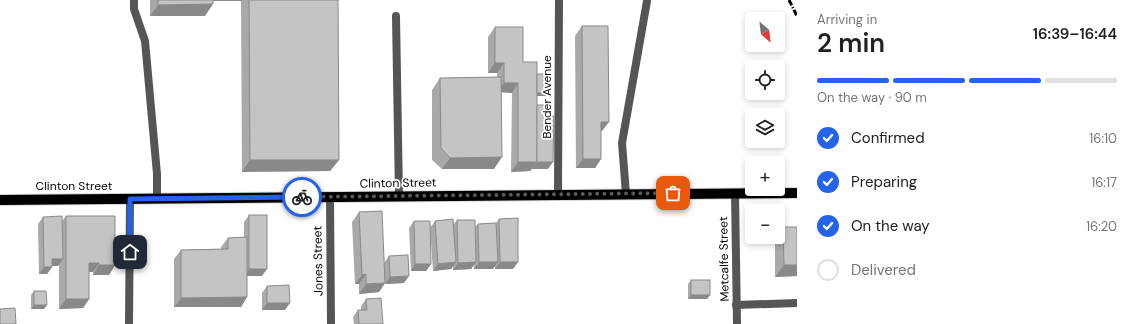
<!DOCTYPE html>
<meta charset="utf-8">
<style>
:root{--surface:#fff;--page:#f6f6f6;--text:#202124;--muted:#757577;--line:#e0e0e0;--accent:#2563eb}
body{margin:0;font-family:"DM Sans",sans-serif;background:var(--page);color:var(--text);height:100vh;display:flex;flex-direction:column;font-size:15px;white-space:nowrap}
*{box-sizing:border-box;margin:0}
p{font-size:13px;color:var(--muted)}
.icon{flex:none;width:22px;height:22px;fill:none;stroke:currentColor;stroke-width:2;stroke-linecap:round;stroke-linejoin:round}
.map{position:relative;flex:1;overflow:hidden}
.details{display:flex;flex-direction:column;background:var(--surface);width:340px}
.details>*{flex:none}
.needle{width:26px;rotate:152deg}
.fabs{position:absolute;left:745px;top:12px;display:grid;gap:8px}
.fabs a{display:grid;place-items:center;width:40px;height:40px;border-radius:4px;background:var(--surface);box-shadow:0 2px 6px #0003;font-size:20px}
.pin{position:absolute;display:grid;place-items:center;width:34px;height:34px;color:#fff;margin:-17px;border-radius:8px;box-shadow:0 2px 6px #0006}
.courier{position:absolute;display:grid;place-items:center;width:40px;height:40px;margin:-20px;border:3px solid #2563eb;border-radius:50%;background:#fff;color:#222;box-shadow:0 1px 5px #0007}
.overview em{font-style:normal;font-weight:600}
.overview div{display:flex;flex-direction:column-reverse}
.overview{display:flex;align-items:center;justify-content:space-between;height:68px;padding:0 20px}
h1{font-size:26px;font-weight:600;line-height:30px}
.bar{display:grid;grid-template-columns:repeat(4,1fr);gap:6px 4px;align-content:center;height:48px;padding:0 20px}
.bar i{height:5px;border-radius:3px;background:var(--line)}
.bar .current{background:var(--accent)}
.bar p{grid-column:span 4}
ol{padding:0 20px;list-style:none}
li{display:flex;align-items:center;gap:12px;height:44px}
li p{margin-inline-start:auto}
li .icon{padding:4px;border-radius:50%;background:var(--accent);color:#fff;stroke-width:4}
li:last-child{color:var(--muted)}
li i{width:22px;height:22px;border:2px solid var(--line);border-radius:50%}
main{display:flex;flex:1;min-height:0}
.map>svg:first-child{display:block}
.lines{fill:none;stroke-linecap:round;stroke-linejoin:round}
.primary-casing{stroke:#dbdbdb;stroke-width:12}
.lane{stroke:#555;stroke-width:8}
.street{stroke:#555;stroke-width:8}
.primary{stroke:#000;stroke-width:10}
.rail{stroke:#000;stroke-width:3;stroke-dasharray:6 2 1 2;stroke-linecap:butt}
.wall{fill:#a9a9a9}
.shaded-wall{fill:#898989}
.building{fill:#c4c4c4;stroke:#898989}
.done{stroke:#595959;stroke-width:4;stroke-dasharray:0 7.2}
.route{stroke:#2563eb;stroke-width:5}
.labels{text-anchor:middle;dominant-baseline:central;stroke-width:3.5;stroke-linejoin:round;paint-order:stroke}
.street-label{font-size:12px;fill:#000;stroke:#fff}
</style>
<main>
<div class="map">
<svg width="797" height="324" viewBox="0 0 797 324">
<rect width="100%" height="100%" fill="#fff"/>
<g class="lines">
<defs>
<path id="primary" d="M0,200l797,-7"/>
</defs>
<!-- primary casing -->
<use href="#primary" class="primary-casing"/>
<!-- lane -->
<g class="lane">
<path d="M134,0v9l11,32 12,133v24"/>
<path d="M396,16l3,180"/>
<path d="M626,194l-4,-51 25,-142"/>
<path d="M736,305l61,-2"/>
</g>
<!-- street -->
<g class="street">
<path d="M735,193l2,131"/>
<path d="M558,195l1,-195"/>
<path d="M330,197l1,127"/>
<path d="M129,324l1,-125"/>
</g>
<!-- primary -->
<use href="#primary" class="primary"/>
<!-- rail -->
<path class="rail" d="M789,0l8,16"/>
</g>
<!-- wall -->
<g class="wall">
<path d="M150,0h188l1,160 -9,11 -88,1 -1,-171h-28l-8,15h-55z"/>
<path d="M582,26l20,105h-1v28l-6,9h-19l-1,-132z"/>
<path d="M495,27l28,35 14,12 13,19 -2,3h-11v9l11,64h-16l-2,2 -19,1 1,-79 -11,-1 -7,77h-52l-10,-9v-70l8,-12 57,-1v-4h-9v-36z"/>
<path d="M359,212l25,51 5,-7 15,27 -19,1v-1l-6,9 -20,2v-10h-4l-3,-62z"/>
<path d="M249,215l13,61h-15v21l-6,10h-67v-48l7,-9 40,-1v-2l7,-9 16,-1v-15z"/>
<path d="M66,216l49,49 -6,10h-16v-3h-4v27l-6,9 -24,1v-45l-1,2h-6v1l-5,7h-8l-1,-50 5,-7 19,4z"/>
<path d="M499,219l14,50h-18v-3l-2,3h-19v-4l-3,4 -18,1v-4l-2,3 -18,2 -3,-43 5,-7 18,4 4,-5 18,7 3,-3 18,-1z"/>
<path d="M414,221l17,43 -5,7h-15l-2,-43z"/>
<path d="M783,227h14v49l-22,1v-38l1,-2h2v-3z"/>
<path d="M691,280l19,15 -3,4h-19v-15z"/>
<path d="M267,286l18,24h-23v-17z"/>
<path d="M34,291l10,18h-13v-14z"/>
<path d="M366,299l17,25h-29l-1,-7 5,-7h3v-4z"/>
</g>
<!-- shaded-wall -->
<g class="shaded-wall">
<path d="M206,0h36l-1,1h-36z"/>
<path d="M213,4l-8,12h-55l8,-11z"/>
<path d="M495,63h9l-7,10h-9z"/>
<path d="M504,83h14l-6,10 -15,-1z"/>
<path d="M534,93h16l-2,3h-16z"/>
<path d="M601,122h8l-7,9 -8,1z"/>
<path d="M502,157l-8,12h-52l8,-11z"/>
<path d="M583,159h18l-6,9h-19z"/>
<path d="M250,160h89l-9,11 -88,1z"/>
<path d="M518,162h19l-7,9 -19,1z"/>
<path d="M537,162h16l-5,7h-16z"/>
<path d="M52,259h11l-5,7h-11z"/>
<path d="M456,262l-5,7 -18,2 5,-7z"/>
<path d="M476,262l-5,7 -18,1 5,-7z"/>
<path d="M479,262h19l-5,7h-19z"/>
<path d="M500,262h18l-5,7h-18z"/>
<path d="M89,263h10l-6,9h-11z"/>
<path d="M415,264h16l-5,7h-15z"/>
<path d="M99,265h16l-6,10h-16z"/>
<path d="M784,265h13v11l-22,1z"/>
<path d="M44,267h8l-5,7h-8z"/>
<path d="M249,269h18l-5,7h-18z"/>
<path d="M366,274l-7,10h-4l7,-9z"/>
<path d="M409,276l-5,7 -19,1 5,-7z"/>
<path d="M385,283l-6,9 -20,2 7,-10z"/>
<path d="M691,295h19l-3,4h-19z"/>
<path d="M247,297l-6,10h-67l7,-9z"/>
<path d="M66,299h23l-6,9 -24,1z"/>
<path d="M267,303h23l-5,7h-23z"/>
<path d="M34,305h13l-3,4h-13z"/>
</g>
<!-- building -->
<g class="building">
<path d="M158,0h55v4l-55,1z"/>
<path d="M249,0h89l1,160h-89z"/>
<path d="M582,26h26l1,96h-8v37h-18z"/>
<path d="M495,27h28v35h14v100h-19v-79h-14v-20h-9z"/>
<path d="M537,74h14l-1,19h-13z"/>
<path d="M501,77l1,80 -52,1 -9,-10 -1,-70z"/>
<path d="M537,105h12v11h5l-1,46h-16z"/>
<path d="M382,211l3,72 -19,1v-10l-4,1 -3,-63z"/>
<rect x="249" y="215" width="18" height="54"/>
<path d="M62,216l1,43h-11v8h-8l-1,-50z"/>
<path d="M66,216h49v49h-16v-2h-10v36h-23z"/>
<path d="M518,218v44h-18l-1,-43z"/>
<path d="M453,219l3,43 -18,2 -3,-43z"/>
<path d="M457,220h18l1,42 -18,1z"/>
<path d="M414,221h16l1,43h-16z"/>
<path d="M496,223l2,39h-19l-1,-38z"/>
<path d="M783,227h14v38h-13z"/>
<path d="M247,237v60l-66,1v-48l47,-1v-11z"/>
<path d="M408,255l1,21 -19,1 -1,-21z"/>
<rect x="691" y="280" width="19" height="15"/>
<path d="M289,285l1,18h-23v-17z"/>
<path d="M34,291h12l1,14h-13z"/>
<path d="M381,298l2,26h-24l-1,-14h9l-1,-11z"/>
<path d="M15,308l1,16h-16v-15z"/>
</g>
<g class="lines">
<!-- done -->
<path class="done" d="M302,197l371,-4"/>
<!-- route -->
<path class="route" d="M130,252v-53l172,-2"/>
</g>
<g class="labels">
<!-- street labels -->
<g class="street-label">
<text transform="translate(547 97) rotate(-90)">Bender Avenue</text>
<text transform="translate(398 183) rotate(-1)">Clinton Street</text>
<text x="74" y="186">Clinton Street</text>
<text transform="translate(724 259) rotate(-91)">Metcalfe Street</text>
<text transform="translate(318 261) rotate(-91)">Jones Street</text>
</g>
</g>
</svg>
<div class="fabs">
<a><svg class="needle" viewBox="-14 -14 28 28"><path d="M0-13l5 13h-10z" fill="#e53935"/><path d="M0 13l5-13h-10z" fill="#757577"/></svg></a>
<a><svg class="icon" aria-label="locate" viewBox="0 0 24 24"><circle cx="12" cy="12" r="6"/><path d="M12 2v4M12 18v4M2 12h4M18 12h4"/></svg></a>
<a><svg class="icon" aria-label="layers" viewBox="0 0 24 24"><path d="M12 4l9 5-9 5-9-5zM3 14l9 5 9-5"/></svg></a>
<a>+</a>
<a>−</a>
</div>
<div class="pin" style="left:673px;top:193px;background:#ea580c"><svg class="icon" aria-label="bag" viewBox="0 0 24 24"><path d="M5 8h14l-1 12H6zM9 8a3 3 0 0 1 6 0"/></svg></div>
<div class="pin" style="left:130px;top:252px;background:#1f2937"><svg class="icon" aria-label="home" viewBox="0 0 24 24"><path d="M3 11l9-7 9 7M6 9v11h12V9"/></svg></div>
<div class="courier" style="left:302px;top:197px"><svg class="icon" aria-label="bike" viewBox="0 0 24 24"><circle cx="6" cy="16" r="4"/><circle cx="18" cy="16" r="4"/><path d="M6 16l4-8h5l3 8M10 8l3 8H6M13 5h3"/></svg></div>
</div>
<section class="details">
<div class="overview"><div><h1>2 min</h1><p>Arriving in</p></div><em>16:39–16:44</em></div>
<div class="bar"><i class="current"></i><i class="current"></i><i class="current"></i><i></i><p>On the way · 90 m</p></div>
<ol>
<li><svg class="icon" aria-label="check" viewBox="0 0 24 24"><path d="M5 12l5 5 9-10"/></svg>Confirmed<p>16:10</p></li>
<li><svg class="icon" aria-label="check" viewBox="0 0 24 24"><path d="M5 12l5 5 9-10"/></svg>Preparing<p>16:17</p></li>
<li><svg class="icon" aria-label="check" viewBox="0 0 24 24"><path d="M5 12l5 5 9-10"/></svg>On the way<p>16:20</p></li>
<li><i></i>Delivered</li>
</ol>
</section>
</main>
